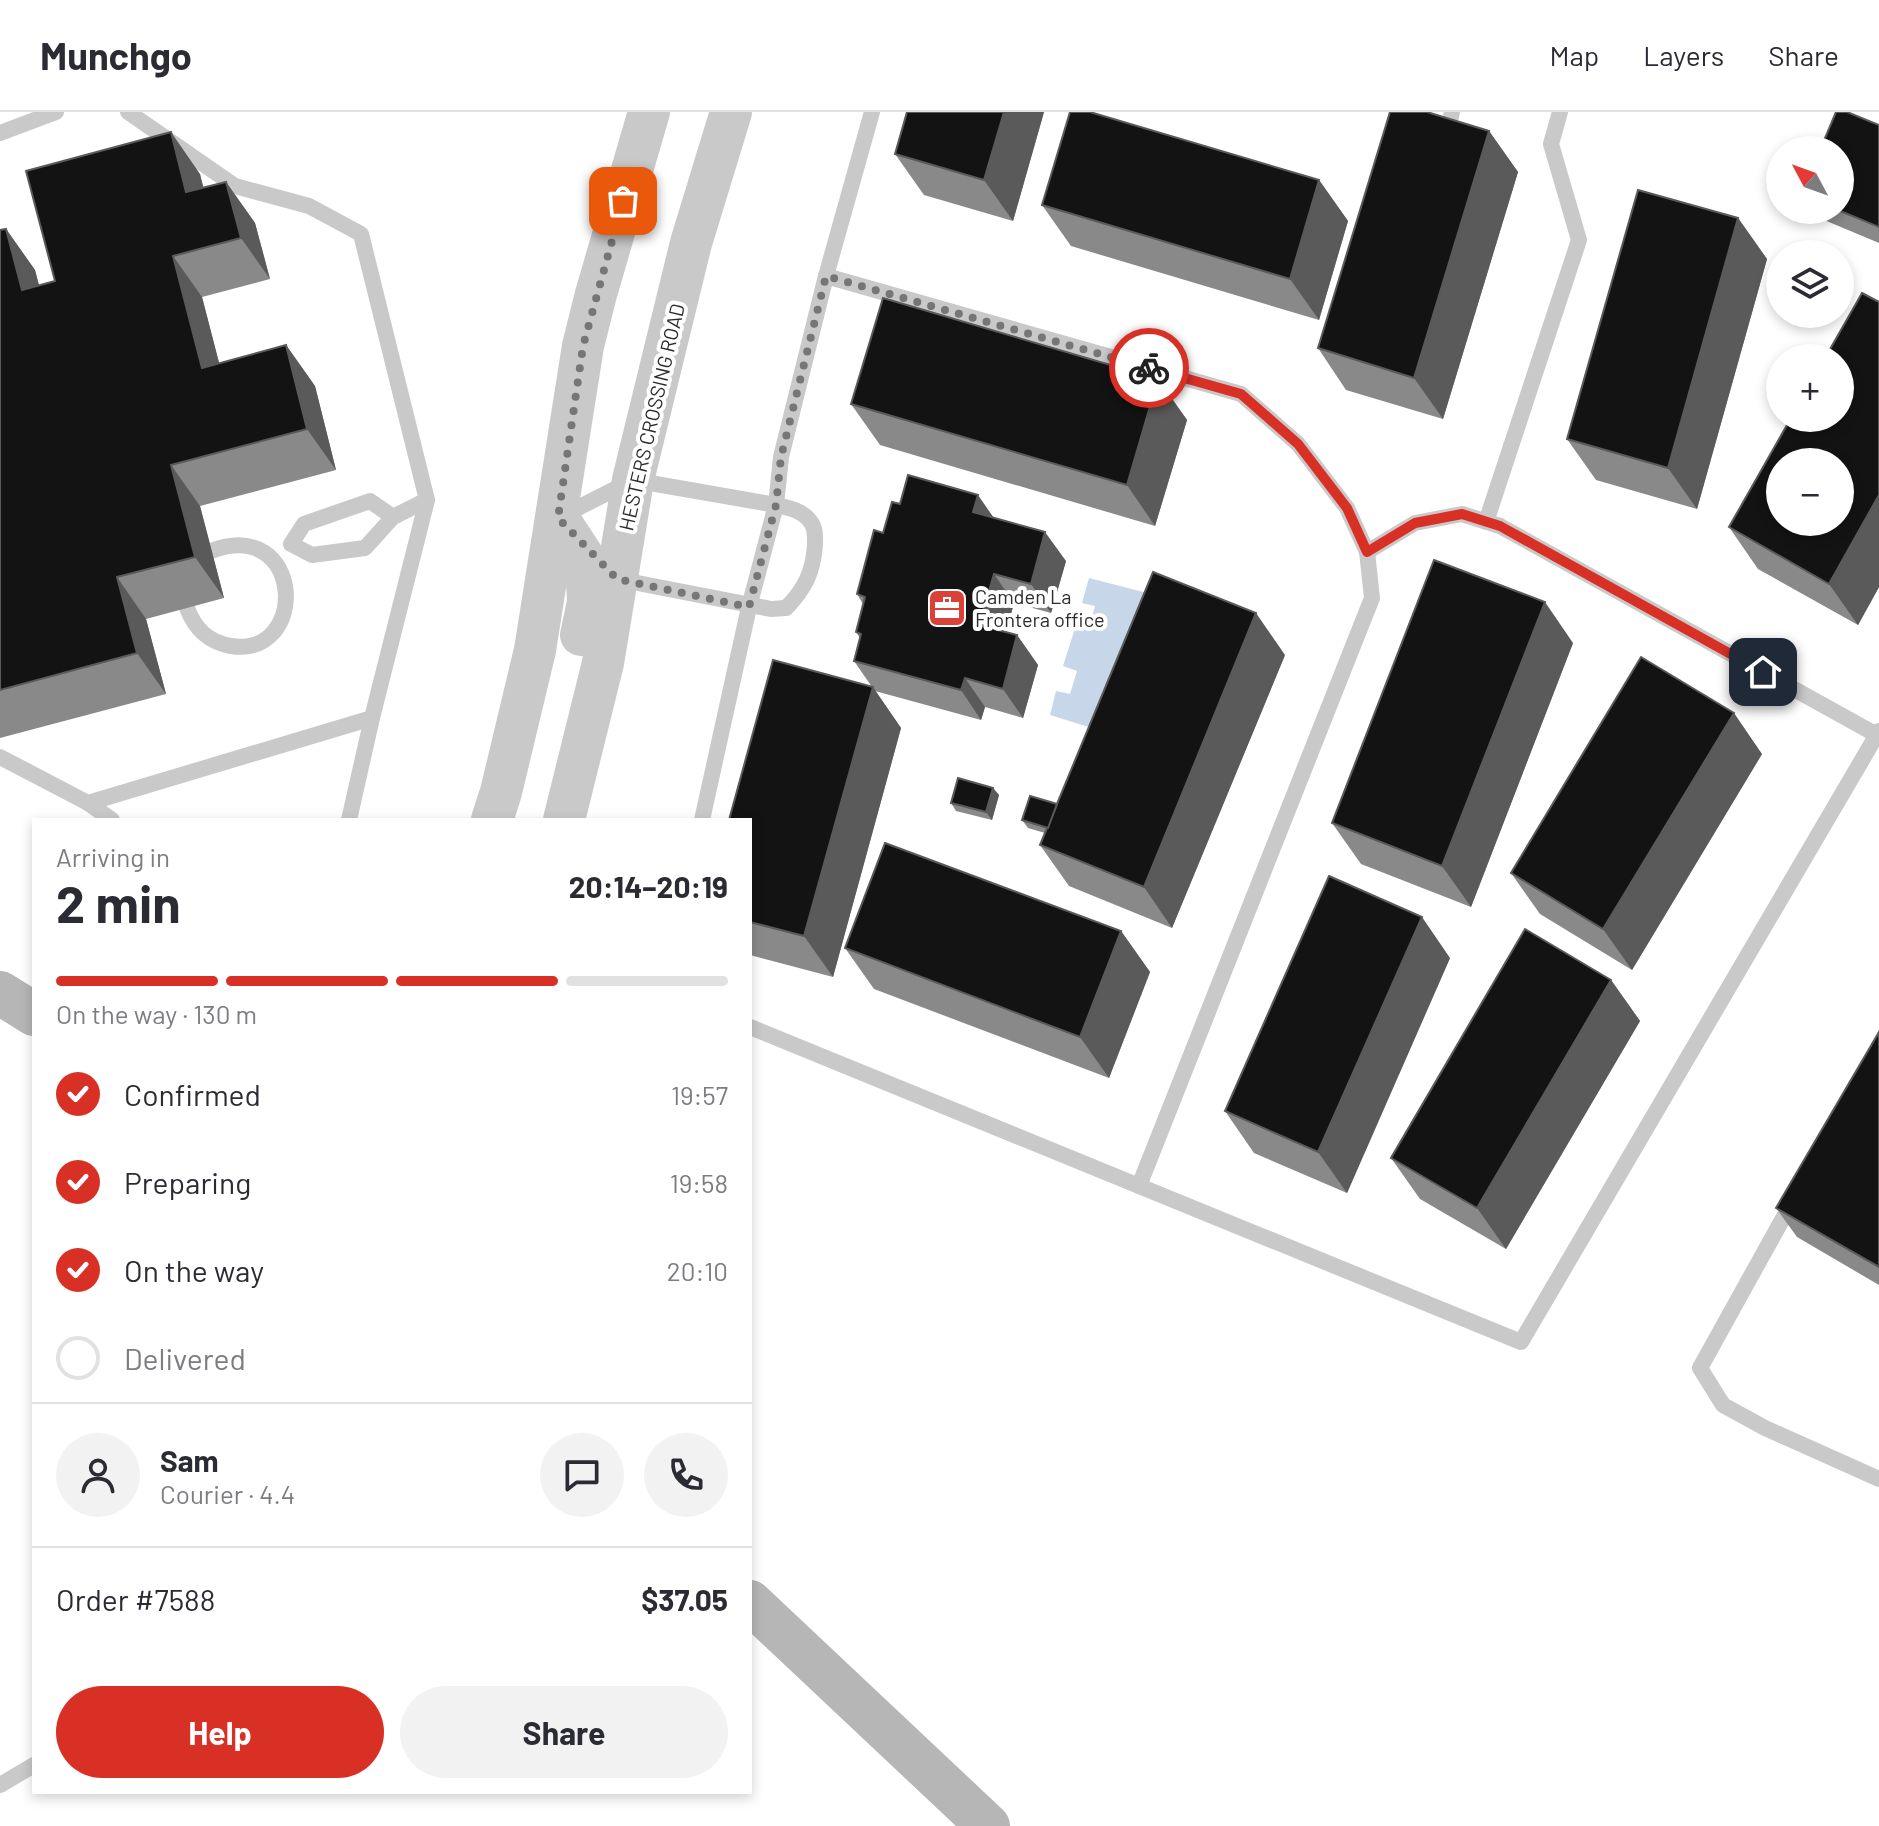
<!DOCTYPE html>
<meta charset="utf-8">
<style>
:root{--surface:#fff;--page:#f2f2f3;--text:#2b2b33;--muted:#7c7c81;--line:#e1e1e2;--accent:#d93025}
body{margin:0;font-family:Barlow,sans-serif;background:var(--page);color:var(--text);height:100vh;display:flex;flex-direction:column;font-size:30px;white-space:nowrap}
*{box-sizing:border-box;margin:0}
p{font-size:26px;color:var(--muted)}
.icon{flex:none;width:44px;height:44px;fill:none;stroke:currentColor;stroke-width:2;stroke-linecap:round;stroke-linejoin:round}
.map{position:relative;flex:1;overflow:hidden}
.side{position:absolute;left:32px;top:706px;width:720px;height:976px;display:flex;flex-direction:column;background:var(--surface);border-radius:0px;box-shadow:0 4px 12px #0003}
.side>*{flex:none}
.needle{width:52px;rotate:311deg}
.fabs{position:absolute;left:1766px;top:24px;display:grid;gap:16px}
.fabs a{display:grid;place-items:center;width:88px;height:88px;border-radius:50%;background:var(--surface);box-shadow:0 4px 12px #0003;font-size:40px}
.pin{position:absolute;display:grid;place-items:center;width:68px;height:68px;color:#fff;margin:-34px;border-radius:16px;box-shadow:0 4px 12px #0006}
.courier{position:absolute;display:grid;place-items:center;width:80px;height:80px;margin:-40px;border:6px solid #d93025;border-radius:50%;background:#fff;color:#222;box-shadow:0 2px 10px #0007}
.overview em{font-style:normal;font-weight:700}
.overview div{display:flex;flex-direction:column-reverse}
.overview{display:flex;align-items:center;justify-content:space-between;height:136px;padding:0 24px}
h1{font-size:52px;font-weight:700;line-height:60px}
.bar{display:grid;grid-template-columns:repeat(4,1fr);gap:12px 8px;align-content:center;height:96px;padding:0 24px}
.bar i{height:10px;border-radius:6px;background:var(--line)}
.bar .selected{background:var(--accent)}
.bar p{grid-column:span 4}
.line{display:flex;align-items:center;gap:20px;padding:0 24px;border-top:2px solid var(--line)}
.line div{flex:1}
.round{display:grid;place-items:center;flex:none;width:84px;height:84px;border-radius:42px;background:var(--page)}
ol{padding:0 24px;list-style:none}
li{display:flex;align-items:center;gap:24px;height:88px}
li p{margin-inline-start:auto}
li .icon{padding:8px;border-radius:50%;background:var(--accent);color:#fff;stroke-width:4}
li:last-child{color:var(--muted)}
li i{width:44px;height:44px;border:4px solid var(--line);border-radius:50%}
.action{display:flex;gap:16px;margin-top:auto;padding:16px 24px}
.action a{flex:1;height:92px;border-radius:48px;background:var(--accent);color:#fff;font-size:32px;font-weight:700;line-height:92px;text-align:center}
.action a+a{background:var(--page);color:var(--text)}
header{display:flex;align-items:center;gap:48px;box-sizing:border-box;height:112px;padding:0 40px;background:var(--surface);border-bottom:2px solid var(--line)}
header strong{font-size:38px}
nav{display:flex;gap:44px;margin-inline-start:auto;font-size:28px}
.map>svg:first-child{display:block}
.water{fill:#c7d7e9}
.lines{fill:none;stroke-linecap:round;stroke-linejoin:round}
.service{stroke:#c9c9c9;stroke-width:16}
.tertiary{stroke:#c9c9c9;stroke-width:42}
.secondary{stroke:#b6b6b6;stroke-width:44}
.wall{fill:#898989}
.shaded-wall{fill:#5a5a5a}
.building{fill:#131313;stroke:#5a5a5a;stroke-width:2;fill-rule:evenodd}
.done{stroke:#767676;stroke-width:8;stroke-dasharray:0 14.4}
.route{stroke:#d93025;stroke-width:10}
.labels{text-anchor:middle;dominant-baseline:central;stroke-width:8;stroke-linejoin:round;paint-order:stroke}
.street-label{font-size:20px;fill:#2c2c2c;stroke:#fff}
.poi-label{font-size:20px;fill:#2c2c2c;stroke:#fff;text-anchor:start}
</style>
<header>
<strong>Munchgo</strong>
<nav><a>Map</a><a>Layers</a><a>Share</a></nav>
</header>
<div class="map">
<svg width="1879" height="1714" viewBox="0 0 1879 1714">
<rect width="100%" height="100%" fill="#fff"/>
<!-- water -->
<path class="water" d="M1089,466l62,16 -56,135 -45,-14 6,-24 14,3 7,-23 -14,-5 13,-41 13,4 6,-23 -13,-3z"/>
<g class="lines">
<!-- service -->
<g class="service">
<path d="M872,0l-46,164 415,118 57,50 49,64 20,44 5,46 -233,588"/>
<path d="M1449,13l3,-13"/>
<path d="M0,21l56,-21"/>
<path d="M393,405l-23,-16 -66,23 -13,20 21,11 53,-7 28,-31 34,-17"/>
<path d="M560,405l73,-37 143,25 -27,102 -47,213"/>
<path d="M1486,410l93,-282 -28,-96 9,-32"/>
<path d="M1367,440l48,-29 47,-9 38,12 377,209"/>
<path d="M617,467l154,30 15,-1c19,-19 27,-36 29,-63 0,-8 1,-17 -5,-24 -8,-11 -22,-13 -34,-16l5,-48 45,-181"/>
<path d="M187,496c8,21 21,34 44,38 79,12 73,-130 -20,-95"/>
<path d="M0,645l88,46 284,-85 55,-218 -66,-266 -52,-28 -74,-20 -107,-74"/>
<path d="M88,691l24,17"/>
<path d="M349,708l23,-102"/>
<path d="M750,915l771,315 358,-611"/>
<path d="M1792,1090l-92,166 23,37 42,23 114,51"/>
<path d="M0,1673l34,-20"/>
</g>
<!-- tertiary -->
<g class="tertiary">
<path d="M558,406l28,43 2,41 -7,33"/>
<path d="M492,708l9,-28 34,-142 48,-304 13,-52 53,-182"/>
<path d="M564,708l39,-157 30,-183 58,-237 40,-131"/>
</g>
<!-- secondary -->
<g class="secondary">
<path d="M0,881l34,21"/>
<path d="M750,1490l238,224"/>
</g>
</g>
<!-- wall -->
<g class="wall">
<path d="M1044,0l-31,109 -89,-26 -29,-41z"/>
<path d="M1879,13v118l-62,-26 -5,-7h28z"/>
<path d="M1489,19l29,41 -75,247 -97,-29 -28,-42z"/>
<path d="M200,62l3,14 23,-6 29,41 15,56 -68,18 17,66 67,-18 29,41 21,84 -136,36 24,92 -78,21 20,75 -166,44v-508l6,-1 29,41 4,16 16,-5z"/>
<path d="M1319,68l29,41 -29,99 -248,-74 -29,-41z"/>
<path d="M1738,106l29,41 -70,250 -101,-29 -29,-41z"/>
<path d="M1879,190v285l-21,38 -100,-56 -29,-42z"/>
<path d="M1158,267l29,41 -32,106 -275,-81 -29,-41z"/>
<path d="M900,392l94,14 72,43 -15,52 -37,-10 -8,29 11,3 21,30 -15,53 -38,-11 -4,13 -106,-29 26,37 -68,249 -83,-22v-135l122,-133 -18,-26 6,-23 -4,-6 7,-28 -6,-10 26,-61z"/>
<path d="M1573,531l-102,264 -110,-43 -29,-41z"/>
<path d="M1285,543l-113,273 -103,-42 -29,-41 5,-12 -17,-5 -6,-8 35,-16z"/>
<path d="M1762,642l-130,216 -92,-56 -29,-41z"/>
<path d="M993,676l6,7 -7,25 -36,-9 -5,-8z"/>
<path d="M1121,819l29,41 -41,106 -235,-89 -29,-41z"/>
<path d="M1450,846l-103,235 -93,-40 -29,-42z"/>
<path d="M1611,868l29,41 -134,228 -86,-50 -29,-41z"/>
<path d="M1879,920v253l-82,-48 -21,-29z"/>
</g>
<!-- shaded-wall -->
<g class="shaded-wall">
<path d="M1004,0h40l-31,109 -29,-41z"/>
<path d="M1489,19l29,41 -75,247 -29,-41z"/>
<path d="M171,20l29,42 15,59 -29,-41z"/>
<path d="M1319,68l29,41 -29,99 -29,-41z"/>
<path d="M226,70l29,41 15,56 -29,-41z"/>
<path d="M1738,106l29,41 -70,250 -29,-41z"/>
<path d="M6,117l29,41 16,61 -29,-41z"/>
<path d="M173,144l29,41 29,112 -29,-41z"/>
<path d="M286,233l29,41 21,84 -29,-41z"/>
<path d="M1158,267l29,41 -32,106 -28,-41z"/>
<path d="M171,353l29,41 24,92 -29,-41z"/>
<path d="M978,383l20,29 -25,-12z"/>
<path d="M1879,383v92l-21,38 -29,-41z"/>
<path d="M1045,420l21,29 -15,52 -20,-29z"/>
<path d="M994,462l20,29 -14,51 -21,-29z"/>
<path d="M117,465l29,42 20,75 -29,-41z"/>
<path d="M1545,490l28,41 -102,264 -29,-41z"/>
<path d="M1256,501l29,42 -113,273 -28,-41z"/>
<path d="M1017,523l21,30 -15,53 -20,-29z"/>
<path d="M965,566l20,29 -4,13 -20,-30z"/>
<path d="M873,575l28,41 -68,249 -29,-41z"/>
<path d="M1734,601l28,41 -130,216 -29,-41z"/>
<path d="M993,676l6,7 -7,25 -6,-8z"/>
<path d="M1422,805l28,41 -103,235 -29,-41z"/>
<path d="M1121,819l29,41 -41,106 -29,-41z"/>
<path d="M1611,868l29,41 -134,228 -29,-41z"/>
</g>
<!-- building -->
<g class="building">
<path d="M907,0h97l-20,68 -89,-26z"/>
<path d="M1070,0h20l229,68 -29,99 -248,-74z"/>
<path d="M1390,0h37l62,19 -75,247 -96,-30z"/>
<path d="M1836,0h11l32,13v102l-41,-17h2v-60h-20z"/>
<path d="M171,20l15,60 40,-10 15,56 -68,18 29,112 84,-23 21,84 -136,36 24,92 -78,20 20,76 -137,37v-460l6,-1 16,61 33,-9 -29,-110z"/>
<path d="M1638,78l100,28 -70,250 -101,-29z"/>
<path d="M1862,181l17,9v193l-50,89 -100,-57 62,-109h49v-60h-15zM1780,350h60v60h-60z"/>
<path d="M883,186l275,81 -31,106 -276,-81z"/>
<path d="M908,363l70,20 -5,17 72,20 -14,52 -37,-10 -15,51 38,10 -14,54 -38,-11 -4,12 -107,-29 7,-27 -5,-2 9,-35 -8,-3 17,-64 9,3 9,-31 8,2z"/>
<path d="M1434,448l111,42 -103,264 -110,-43z"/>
<path d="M1153,460l103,41 -112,274 -104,-42z"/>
<path d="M1641,545l93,56 -131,216 -92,-56z"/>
<path d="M773,548l100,27 -69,249 -54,-14v-102h-21z"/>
<path d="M958,666l35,10 -7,24 -35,-9z"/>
<path d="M1030,684l27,8 -9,24 -26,-8z"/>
<path d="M885,731l236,88 -41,106 -235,-89z"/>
<path d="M1329,764l93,41 -104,235 -93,-41z"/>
<path d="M1525,817l86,51 -134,228 -86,-50z"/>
<path d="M1879,920v235l-103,-59z"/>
</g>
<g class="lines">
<!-- done -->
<path class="done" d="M623,89l-40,145 -25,172 59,61 132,28 27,-102 5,-48 45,-181 323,92"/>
<!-- route -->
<path class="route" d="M1149,256l92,26 57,50 49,64 20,44 48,-29 47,-9 38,12 263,146"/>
</g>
<!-- icons -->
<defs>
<symbol id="office-square" viewBox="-11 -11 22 22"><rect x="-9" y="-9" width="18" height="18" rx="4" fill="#db4237" stroke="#fff"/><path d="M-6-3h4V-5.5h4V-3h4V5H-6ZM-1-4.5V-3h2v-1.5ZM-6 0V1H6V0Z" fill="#fff"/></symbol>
</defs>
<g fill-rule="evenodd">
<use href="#office-square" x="925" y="474" width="44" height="44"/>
</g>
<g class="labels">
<!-- street labels -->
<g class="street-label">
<text transform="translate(651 305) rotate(-77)">HESTERS CROSSING ROAD</text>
</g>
<!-- poi labels -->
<g class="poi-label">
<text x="975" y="484">Camden La<tspan x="975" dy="23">Frontera office</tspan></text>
</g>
</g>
</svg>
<div class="fabs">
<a><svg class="needle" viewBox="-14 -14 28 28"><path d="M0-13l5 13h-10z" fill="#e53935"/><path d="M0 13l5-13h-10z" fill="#7c7c81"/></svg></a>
<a><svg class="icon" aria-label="layers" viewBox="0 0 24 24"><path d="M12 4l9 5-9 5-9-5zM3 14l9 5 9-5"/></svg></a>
<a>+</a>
<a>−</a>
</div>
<div class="pin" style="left:623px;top:89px;background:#ea580c"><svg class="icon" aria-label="bag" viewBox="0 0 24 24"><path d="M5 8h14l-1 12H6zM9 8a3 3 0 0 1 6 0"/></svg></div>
<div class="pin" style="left:1763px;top:560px;background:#1f2937"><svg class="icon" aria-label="home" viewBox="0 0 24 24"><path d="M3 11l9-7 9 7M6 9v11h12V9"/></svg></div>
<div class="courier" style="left:1149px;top:256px"><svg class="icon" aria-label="bike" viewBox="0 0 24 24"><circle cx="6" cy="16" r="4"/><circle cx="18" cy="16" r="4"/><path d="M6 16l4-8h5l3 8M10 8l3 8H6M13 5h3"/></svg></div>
<section class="side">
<div class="overview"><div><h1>2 min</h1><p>Arriving in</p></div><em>20:14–20:19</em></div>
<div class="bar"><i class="selected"></i><i class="selected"></i><i class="selected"></i><i></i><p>On the way · 130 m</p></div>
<ol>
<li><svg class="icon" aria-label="check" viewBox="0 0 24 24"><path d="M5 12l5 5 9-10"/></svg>Confirmed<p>19:57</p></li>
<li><svg class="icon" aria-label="check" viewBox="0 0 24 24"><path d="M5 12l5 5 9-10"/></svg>Preparing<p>19:58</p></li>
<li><svg class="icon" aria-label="check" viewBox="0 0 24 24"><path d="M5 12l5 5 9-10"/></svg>On the way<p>20:10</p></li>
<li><i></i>Delivered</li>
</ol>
<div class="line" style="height:144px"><a class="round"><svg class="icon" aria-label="person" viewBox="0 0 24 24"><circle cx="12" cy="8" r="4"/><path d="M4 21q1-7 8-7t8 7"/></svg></a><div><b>Sam</b><p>Courier · 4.4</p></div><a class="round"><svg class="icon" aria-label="chat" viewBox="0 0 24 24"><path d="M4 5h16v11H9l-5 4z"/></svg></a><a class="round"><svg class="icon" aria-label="phone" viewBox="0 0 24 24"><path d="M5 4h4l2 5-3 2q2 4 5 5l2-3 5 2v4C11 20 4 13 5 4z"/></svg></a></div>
<div class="line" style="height:104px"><div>Order #7588</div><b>$37.05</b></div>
<div class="action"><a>Help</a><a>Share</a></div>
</section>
</div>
